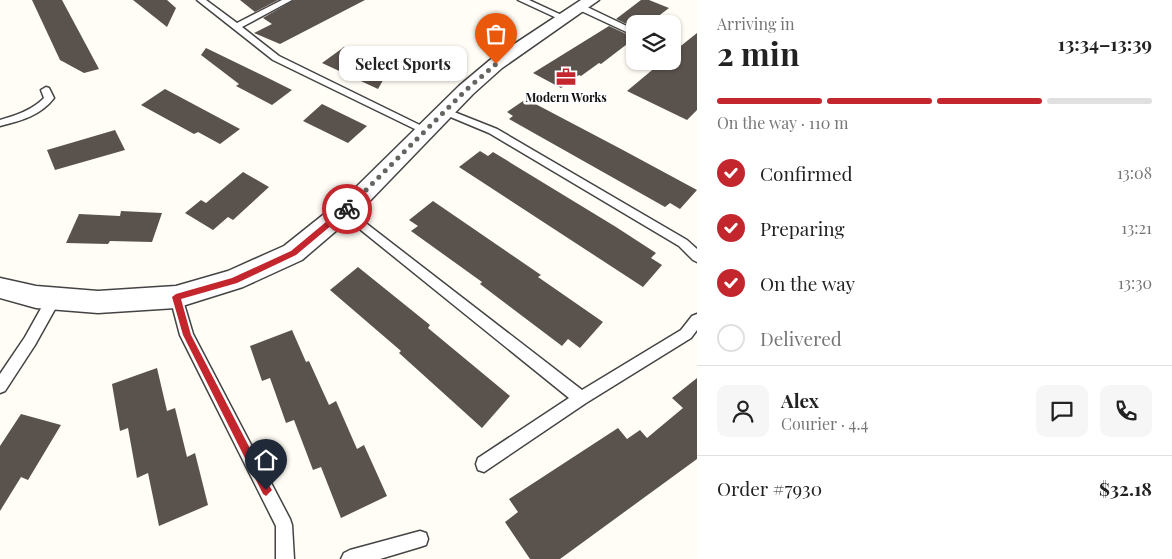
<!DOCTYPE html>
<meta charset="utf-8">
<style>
:root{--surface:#fff;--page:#f6f6f6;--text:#222;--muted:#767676;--line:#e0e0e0;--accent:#c4262e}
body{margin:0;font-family:"Playfair Display",serif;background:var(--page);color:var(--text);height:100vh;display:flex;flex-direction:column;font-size:19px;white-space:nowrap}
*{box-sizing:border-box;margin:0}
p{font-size:16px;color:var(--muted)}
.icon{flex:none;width:28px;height:28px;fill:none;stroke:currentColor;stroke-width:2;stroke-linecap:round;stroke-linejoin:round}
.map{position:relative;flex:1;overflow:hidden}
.side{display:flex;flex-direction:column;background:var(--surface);width:475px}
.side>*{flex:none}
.buttons{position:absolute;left:626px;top:15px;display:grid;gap:10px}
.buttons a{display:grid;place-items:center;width:55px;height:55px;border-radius:10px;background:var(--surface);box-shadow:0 1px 4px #0004;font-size:25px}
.pin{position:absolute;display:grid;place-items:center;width:42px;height:42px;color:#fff;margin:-51px -21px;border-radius:50% 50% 50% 0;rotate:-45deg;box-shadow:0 0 5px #0007}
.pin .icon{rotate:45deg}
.courier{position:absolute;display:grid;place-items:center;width:50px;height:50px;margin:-25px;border:4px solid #c4262e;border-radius:50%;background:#fff;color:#222;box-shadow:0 1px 6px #0007}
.bubble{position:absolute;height:35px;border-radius:10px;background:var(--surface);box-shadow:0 1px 4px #0004;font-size:16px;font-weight:700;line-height:35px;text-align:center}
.head em{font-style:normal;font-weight:700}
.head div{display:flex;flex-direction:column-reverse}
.head{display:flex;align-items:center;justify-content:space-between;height:85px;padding:0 20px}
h1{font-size:32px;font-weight:700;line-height:38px}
.bar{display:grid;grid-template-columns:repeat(4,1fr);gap:8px 5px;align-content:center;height:60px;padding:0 20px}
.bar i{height:6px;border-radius:4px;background:var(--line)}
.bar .current{background:var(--accent)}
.bar p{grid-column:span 4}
.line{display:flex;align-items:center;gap:12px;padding:0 20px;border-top:1px solid var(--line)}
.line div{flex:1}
.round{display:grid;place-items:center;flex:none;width:52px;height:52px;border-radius:10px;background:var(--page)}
ol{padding:0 20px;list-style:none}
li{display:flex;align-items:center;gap:15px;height:55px}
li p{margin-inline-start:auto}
li .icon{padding:5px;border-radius:50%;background:var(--accent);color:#fff;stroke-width:4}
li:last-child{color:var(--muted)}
li i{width:28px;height:28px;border:2px solid var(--line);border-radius:50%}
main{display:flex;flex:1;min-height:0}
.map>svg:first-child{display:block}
.building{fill:#5a524d}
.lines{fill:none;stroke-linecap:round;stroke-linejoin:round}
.lane-casing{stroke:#444;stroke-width:3}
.street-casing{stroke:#444;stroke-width:3}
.lane{fill:#fff;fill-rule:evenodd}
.street{fill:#fff;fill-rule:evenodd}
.route{fill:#c4262e}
.done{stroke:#646461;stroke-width:5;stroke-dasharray:0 9}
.labels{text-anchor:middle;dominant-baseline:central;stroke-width:5;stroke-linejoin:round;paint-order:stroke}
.far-poi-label{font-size:12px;font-weight:bold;fill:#111;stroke:#fff}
</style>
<main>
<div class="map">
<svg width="697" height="559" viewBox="0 0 697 559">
<rect width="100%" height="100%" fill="#fffdf5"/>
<!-- building -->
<g class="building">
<path d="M32,0h30l37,69 -15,4 -24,-13z"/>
<path d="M133,0h34l9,8 -9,19z"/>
<path d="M240,0h38l-23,12z"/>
<path d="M294,0h71l-85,44 -26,-11 18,-9 -9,-6z"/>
<path d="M641,0h8l20,8 -21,16h-13v4l-19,-9z"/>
<path d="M609,26l26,12 -34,26 -2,-1 -18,13 -2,-1 -18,13 -28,-15z"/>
<path d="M697,33v77l-10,10 -60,-29 36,-30h9v-8z"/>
<path d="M344,47l46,21 -12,21 -56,-26z"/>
<path d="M206,48l64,31 22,11 -20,15 -36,-19 3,-2 -38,-29z"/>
<path d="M165,89l75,40 -20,15 -22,-12 -4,2 -53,-29z"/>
<path d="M526,99l95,50 76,41 -17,19 -10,-6 -5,4 -156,-88 4,-3 -6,-4z"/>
<path d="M322,104l45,22 -19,17 -45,-22z"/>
<path d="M115,130l10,20 -70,20 -8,-20z"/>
<path d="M480,151l8,5 5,-4 123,75 40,26 -5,5 11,7 -19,22 -184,-120z"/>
<path d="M243,172l26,15 -36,33 -5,-3 -15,13 -28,-17 16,-13 5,3z"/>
<path d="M433,201l108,74 -3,2 65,45 -23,26 -12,-9 -6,7 -82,-62 2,-2 -71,-51 7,-5 -9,-6z"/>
<path d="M121,211l41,2 -10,29 -42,-1 -2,3 -42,-1 13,-29 41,2z"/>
<path d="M358,267l72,58 -2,3 82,68 -28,32 -83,-75 2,-2 -71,-61z"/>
<path d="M292,330l14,32 3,-1 20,44 7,-4 21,48 7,-4 23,51 -46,22 -20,-51 -8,3 -19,-50 -8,3 -16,-45 -8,3 -12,-35z"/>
<path d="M157,368l10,43 8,-3 12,49 8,-4 13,52 -49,21 -11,-53 -11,5 -9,-50 -8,3 -8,-47z"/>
<path d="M697,378v81l-137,100h-30l-25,-37 13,-10 -9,-13 109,-71 9,11 13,-9 7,8 36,-30 -11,-10z"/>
<path d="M21,414l40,11 -33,55 -7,-3 -21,34v-65z"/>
</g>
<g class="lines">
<defs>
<g id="lane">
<path d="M197,0h9l31,23 45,-23h10l-50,27 37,29 151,74 -5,3 -4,-1 -148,-72z"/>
<path d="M518,0h11l39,18 -7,2z"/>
<path d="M577,5h6l52,25v6l-58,-27z"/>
<path d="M46,87l3,1 5,10c-14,18 -34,23 -54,28v-6c17,-5 32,-10 44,-22l-3,-8z"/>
<path d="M444,108l53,21 190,111 10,9v13l-4,-2 -14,-14 -190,-113 -48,-20 -2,-2z"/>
<path d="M345,207l237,183 99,-60 11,-14 5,-2v16l-6,8 -105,65 -102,69 -6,-2 -2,-6 2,-6 91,-60 -228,-184 -2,-3 2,-3z"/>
<path d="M176,292l5,1 1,4 11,37 97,185 2,6 2,34h-18v-33l-96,-191 -10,-38 1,-4z"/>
<path d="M54,293l5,1 1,4 -1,4 -24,43 -30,46 -5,2v-19l25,-37 24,-43z"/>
<path d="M420,531l6,2 2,6 -2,6 -6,2 -40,12h-39l3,-6 6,-3z"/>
</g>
<path id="street" d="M581,0h18l-97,68 -29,26 -109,113 -62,53 -59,27 -67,21 -78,5 -62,-5 -36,-10v-20l36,8 62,5 78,-5 52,-15 56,-25 64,-51 111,-109 31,-26z"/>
</defs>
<!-- lane casing -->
<use href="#lane" class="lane-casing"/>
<!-- street casing -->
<use href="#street" class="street-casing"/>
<!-- lane -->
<use href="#lane" class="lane"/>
<!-- street -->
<use href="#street" class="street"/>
</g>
<!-- route -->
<path class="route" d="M344,207l7,2 -55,46 -59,28 -56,16 10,36 79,152 2,3 -6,6 -3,-2 -80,-159 -11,-38 4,-3 56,-16 59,-27z"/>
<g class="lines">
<!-- done -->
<path class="done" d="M347,209l119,-119 30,-26"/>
</g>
<!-- icons -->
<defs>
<symbol id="office-bare" viewBox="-9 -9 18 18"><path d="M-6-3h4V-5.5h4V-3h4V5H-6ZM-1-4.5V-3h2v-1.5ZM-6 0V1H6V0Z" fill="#c4262e" stroke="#fff" stroke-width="2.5" paint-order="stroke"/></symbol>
</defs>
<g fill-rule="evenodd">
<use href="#office-bare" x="552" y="63" width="28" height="28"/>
</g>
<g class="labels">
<!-- far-poi labels -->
<g class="far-poi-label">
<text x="566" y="97">Modern Works</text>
</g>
</g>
</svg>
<div class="buttons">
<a><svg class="icon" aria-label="layers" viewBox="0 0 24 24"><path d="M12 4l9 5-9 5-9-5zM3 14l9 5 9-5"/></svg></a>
</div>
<div class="pin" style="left:496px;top:64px;background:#ea580c"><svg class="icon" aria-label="bag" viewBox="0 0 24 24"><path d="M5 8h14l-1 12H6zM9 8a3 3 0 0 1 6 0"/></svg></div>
<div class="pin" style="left:266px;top:490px;background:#1f2937"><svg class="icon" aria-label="home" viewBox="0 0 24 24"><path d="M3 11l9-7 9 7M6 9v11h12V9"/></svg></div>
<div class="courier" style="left:347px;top:209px"><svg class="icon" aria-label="bike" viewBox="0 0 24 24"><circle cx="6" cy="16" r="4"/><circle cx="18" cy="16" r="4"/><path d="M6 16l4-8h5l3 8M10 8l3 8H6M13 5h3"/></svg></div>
<div class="bubble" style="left:339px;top:46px;width:128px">Select Sports</div>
</div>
<section class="side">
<div class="head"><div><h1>2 min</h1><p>Arriving in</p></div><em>13:34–13:39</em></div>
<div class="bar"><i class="current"></i><i class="current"></i><i class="current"></i><i></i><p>On the way · 110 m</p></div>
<ol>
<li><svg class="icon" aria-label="check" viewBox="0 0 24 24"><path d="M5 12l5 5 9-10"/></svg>Confirmed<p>13:08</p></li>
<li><svg class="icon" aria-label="check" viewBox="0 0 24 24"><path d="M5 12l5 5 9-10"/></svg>Preparing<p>13:21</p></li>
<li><svg class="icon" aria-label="check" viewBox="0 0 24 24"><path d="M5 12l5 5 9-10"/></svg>On the way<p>13:30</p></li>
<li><i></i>Delivered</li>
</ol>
<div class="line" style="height:90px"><a class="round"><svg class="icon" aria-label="person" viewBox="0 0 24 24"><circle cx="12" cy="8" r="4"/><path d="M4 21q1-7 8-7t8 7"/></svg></a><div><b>Alex</b><p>Courier · 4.4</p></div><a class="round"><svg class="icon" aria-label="chat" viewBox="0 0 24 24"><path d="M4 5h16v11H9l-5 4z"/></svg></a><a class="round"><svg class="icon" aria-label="phone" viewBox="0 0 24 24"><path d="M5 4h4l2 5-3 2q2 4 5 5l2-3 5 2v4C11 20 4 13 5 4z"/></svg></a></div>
<div class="line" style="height:65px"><div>Order #7930</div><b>$32.18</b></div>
</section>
</main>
